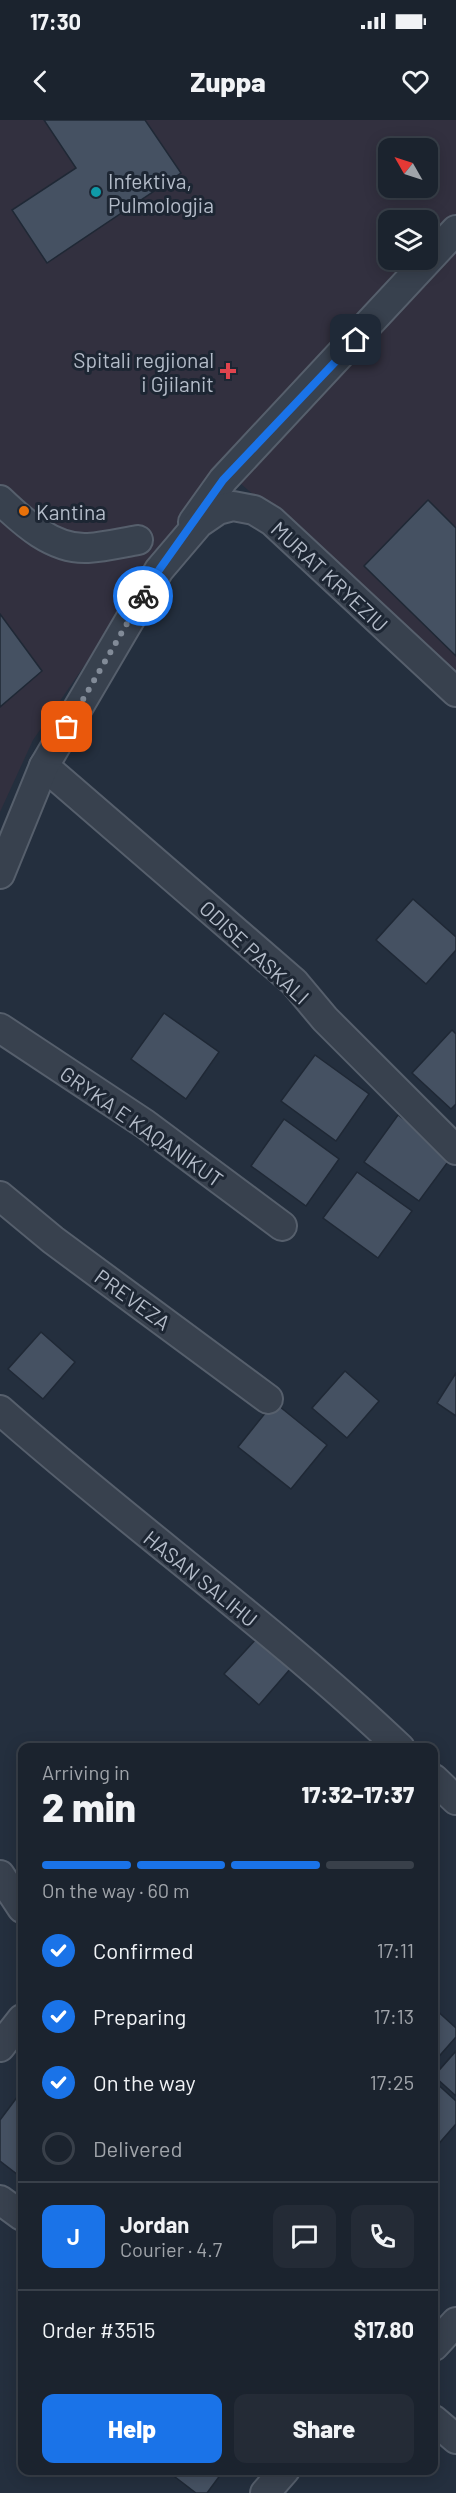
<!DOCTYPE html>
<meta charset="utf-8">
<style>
:root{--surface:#1b232e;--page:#242b36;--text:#f1f3f6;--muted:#a0a4aa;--line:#39404a;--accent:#1a73e8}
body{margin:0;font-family:Barlow,sans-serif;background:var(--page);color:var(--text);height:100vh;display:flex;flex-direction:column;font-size:22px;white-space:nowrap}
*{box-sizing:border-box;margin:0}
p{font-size:20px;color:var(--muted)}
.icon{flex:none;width:33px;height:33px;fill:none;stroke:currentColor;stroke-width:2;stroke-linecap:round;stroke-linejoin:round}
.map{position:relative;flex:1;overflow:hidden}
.drawer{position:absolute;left:18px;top:1623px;width:420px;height:732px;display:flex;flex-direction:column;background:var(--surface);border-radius:12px;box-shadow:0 3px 15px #0003,0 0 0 2px var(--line)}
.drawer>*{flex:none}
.needle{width:39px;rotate:309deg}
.buttons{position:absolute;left:378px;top:18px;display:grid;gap:12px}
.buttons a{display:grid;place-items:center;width:60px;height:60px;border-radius:12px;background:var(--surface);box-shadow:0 3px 15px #0003,0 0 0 2px var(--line);font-size:30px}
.pin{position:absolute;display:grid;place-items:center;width:51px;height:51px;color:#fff;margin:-26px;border-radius:12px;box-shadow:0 3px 9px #0006}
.courier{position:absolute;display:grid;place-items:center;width:60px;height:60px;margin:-30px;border:4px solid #1a73e8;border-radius:50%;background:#fff;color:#222;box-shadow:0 2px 8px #0007}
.head em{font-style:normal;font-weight:800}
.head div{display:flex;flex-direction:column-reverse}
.head{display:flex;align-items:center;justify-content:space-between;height:102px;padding:0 24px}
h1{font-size:39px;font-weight:800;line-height:45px}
.bar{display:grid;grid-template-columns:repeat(4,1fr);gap:9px 6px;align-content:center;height:72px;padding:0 24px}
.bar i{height:8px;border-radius:4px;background:var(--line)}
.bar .on{background:var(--accent)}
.bar p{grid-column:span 4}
.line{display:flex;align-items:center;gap:15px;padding:0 24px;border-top:2px solid var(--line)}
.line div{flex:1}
.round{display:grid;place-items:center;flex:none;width:63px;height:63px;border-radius:12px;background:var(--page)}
ol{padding:0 24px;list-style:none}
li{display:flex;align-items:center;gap:18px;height:66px}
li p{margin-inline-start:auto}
li .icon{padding:6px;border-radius:50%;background:var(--accent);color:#fff;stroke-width:4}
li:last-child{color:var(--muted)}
li i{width:33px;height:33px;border:3px solid var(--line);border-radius:50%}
.cta{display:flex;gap:12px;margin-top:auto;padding:12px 24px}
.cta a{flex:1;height:69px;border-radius:12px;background:var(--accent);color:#fff;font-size:24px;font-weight:800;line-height:69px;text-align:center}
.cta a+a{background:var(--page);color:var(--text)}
.status{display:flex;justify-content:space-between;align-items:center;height:42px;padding:0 30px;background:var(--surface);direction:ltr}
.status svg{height:16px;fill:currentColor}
header{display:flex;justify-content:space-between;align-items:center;height:78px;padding:0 24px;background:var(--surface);font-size:27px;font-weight:800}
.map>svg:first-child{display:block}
.medical{fill:#32303f;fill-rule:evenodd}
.building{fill:#455162;stroke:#1f2835;stroke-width:1.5}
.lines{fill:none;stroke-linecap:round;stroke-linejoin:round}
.street-casing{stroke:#565f6c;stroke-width:32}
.street{stroke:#38414e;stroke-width:28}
.done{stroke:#828b98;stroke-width:6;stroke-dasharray:0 10.8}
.route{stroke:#1a73e8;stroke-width:8}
.culture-dot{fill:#0f9aa8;stroke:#1d2633;stroke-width:2}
.health-dot{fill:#e0444e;stroke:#1d2633;stroke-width:2}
.food-dot{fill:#e8710a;stroke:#1d2633;stroke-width:2}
.labels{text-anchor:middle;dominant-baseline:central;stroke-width:6;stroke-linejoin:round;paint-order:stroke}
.poi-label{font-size:21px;fill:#b4bcc9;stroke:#1d2633;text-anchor:start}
.street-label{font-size:21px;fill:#b4bcc9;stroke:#1d2633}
</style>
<div class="status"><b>17:30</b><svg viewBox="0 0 49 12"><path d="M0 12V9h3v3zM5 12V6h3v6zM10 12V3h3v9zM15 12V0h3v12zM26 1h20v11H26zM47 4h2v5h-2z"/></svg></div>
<header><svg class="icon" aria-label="back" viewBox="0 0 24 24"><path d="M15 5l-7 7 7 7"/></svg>Zuppa<svg class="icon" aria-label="heart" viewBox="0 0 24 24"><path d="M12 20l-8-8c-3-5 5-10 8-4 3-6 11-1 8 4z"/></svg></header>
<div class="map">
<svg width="456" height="2373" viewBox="0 0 456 2373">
<rect width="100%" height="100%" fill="#242f3e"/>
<!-- medical -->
<path class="medical" d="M0,0h456v553l-216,-190 -138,157 -69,100 -33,72zM388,28h40v40h-40zM388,100h40v40h-40z"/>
<!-- building -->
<g class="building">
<path d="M44,0h101l36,53 -134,90 -35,-53 64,-42z"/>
<path d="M428,380l28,28v128l-92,-90z"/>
<path d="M0,494l42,57 -42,36z"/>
<path d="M413,779l43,38v13l-30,34 -50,-44z"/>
<path d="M164,893l55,39 -33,47 -55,-40z"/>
<path d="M452,910l4,4v70l-5,5 -39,-36z"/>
<path d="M315,935l54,39 -33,47 -55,-40z"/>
<path d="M398,995l55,40 -34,46 -55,-39z"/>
<path d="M284,999l55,40 -33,47 -55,-40z"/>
<path d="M357,1052l55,39 -34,47 -55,-40z"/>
<path d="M41,1212l34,30 -32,37 -35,-30z"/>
<path d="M345,1251l34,30 -32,37 -35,-30z"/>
<path d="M456,1253v43l-19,-13z"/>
<path d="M274,1282l53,43 -36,44 -53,-42z"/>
<path d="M257,1518l34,30 -32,37 -35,-31z"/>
<path d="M434,1888l22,20v9l-22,25z"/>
<path d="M456,1931v45l-22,-20z"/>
<path d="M434,1961l22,20v23l-21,24z"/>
<path d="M21,1972l1,1v85l-22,-17v-41z"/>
<path d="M166,2350h58l-17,23h-11z"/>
</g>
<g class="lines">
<defs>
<g id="street">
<path d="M0,380c23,22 53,50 88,48 16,-1 33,-5 50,-8"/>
<path d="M193,402l30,-42 233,-250"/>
<path d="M44,646l250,216 31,37 131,131"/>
<path d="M0,754l44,-108 115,-196 40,-47 19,-13 15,-4 21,4 18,11 184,171"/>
<path d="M0,908l145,96 137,102"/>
<path d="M0,1076l53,44 215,159"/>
<path d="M0,1290c131,116 274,218 400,338"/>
<path d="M434,1659l22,21"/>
<path d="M0,1755l22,33"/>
<path d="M0,1927l22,-28"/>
<path d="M0,2080l22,16"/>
<path d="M434,2226l22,-24"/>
<path d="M434,2300l22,19"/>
<path d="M265,2373l20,-23"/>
</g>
</defs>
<!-- street casing -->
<use href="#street" class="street-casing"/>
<!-- street -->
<use href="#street" class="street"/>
</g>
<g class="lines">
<!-- done -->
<path class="done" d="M67,607l76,-131"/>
<!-- route -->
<path class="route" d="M143,476l16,-26 64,-90 133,-140"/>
</g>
<!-- markers -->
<circle class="culture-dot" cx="96" cy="72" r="6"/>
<path class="health-dot" d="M225 242h6v6h6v6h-6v6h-6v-6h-6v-6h6z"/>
<circle class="food-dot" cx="24" cy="391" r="6"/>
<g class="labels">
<!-- poi labels -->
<g class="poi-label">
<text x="108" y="60">Infektiva,<tspan x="108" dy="24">Pulmologjia</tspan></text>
<text x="214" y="239" text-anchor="end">Spitali regjional<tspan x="214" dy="24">i Gjilanit</tspan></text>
<text x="36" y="391">Kantina</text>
</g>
<!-- street labels -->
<g class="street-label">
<text transform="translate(330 456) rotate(43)">MURAT KRYEZIU</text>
<text transform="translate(255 832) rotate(43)">ODISE PASKALI</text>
<text transform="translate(142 1006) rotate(35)">GRYKA E KAQANIKUT</text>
<text transform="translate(133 1179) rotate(36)">PREVEZA</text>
<text transform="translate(201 1458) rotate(39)">HASAN SALIHU</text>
</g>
</g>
</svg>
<div class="buttons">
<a><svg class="needle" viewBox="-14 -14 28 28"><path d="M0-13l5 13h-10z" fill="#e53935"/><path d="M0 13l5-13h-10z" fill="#a0a4aa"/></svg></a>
<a><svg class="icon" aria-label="layers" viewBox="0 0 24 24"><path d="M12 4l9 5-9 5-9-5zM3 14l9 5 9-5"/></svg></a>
</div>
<div class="pin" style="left:67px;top:607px;background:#ea580c"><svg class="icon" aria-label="bag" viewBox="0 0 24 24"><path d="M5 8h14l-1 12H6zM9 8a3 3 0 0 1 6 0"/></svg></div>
<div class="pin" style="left:356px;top:220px;background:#1f2937"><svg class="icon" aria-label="home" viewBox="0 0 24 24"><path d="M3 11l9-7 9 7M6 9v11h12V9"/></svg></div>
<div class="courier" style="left:143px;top:476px"><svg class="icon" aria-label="bike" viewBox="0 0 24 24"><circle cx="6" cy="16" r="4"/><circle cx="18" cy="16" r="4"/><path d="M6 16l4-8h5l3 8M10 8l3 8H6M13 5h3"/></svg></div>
<section class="drawer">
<div class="head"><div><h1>2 min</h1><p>Arriving in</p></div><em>17:32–17:37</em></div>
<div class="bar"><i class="on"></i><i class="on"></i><i class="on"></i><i></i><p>On the way · 60 m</p></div>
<ol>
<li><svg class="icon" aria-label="check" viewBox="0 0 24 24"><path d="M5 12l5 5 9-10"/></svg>Confirmed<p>17:11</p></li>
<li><svg class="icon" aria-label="check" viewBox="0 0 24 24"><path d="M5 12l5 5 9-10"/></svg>Preparing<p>17:13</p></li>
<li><svg class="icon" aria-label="check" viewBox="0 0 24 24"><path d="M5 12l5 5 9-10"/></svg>On the way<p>17:25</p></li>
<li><i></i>Delivered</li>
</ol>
<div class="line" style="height:108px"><b class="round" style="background:var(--accent);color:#fff">J</b><div><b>Jordan</b><p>Courier · 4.7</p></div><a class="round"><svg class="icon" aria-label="chat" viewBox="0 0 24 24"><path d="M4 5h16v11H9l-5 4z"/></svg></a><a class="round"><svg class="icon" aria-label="phone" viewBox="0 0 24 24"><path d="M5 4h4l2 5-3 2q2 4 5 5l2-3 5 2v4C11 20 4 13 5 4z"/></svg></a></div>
<div class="line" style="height:78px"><div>Order #3515</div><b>$17.80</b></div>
<div class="cta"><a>Help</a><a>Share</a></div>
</section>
</div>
